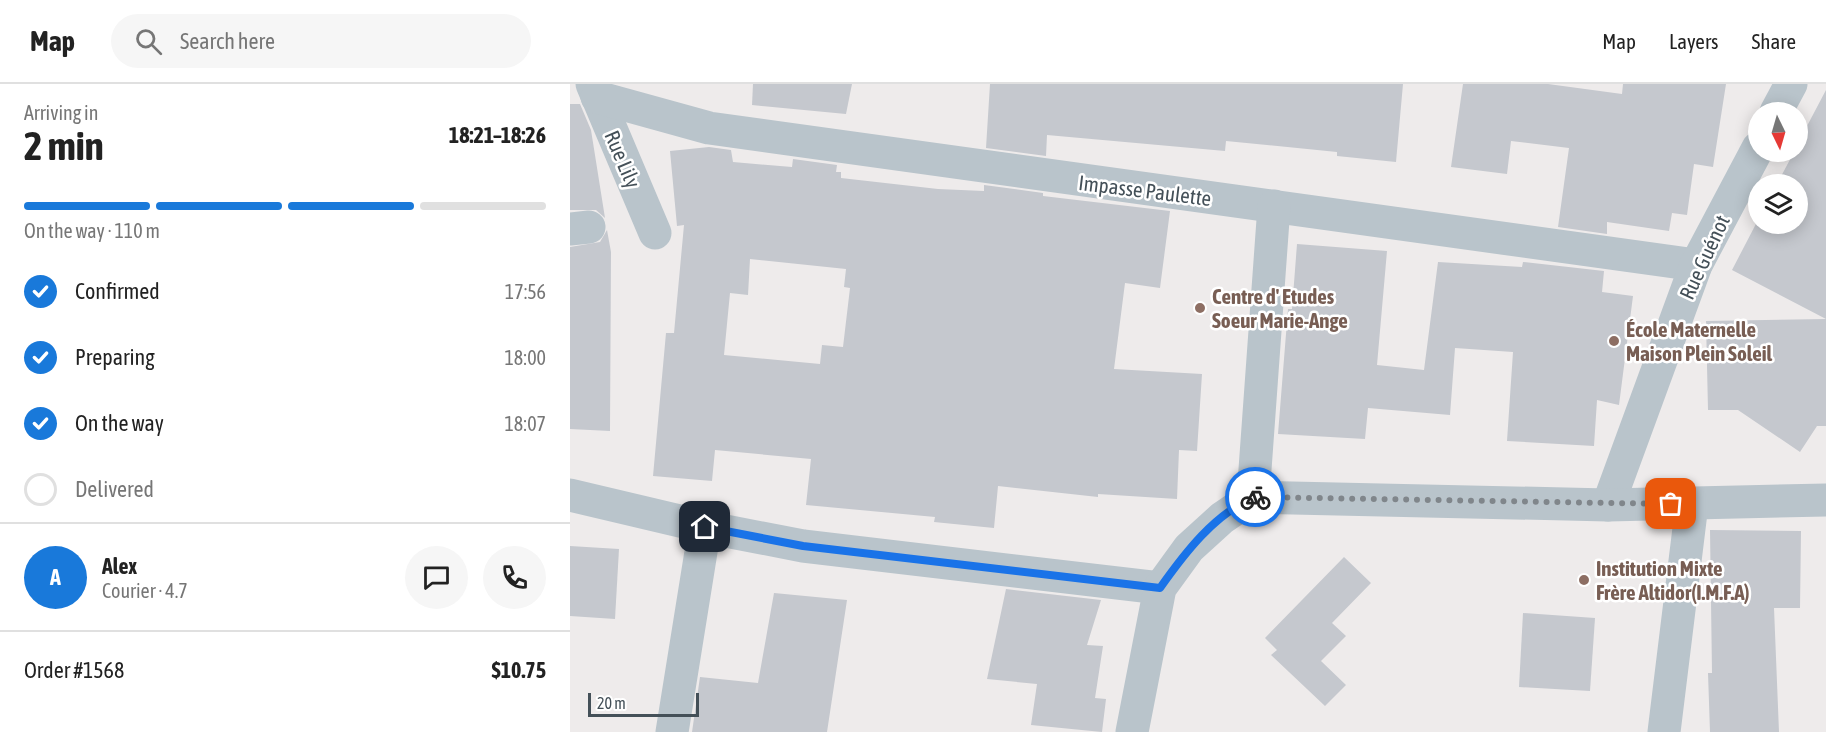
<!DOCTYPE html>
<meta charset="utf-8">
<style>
:root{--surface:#fff;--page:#f6f6f6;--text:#222;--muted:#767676;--line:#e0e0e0;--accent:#1979da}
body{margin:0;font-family:"Asap Condensed",sans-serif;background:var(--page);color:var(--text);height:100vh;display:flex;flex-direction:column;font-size:22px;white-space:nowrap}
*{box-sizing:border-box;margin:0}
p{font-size:20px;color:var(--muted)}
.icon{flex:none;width:33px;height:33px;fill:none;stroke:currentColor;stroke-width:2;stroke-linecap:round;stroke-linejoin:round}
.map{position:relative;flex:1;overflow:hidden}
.panel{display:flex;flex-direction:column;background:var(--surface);width:570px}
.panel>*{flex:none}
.needle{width:39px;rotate:175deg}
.controls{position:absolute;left:1178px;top:18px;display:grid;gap:12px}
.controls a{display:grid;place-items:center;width:60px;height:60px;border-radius:50%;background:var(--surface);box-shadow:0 3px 15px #0003;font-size:30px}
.scale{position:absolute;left:18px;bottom:15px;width:111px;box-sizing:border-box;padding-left:6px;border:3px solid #445058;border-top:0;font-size:16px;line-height:21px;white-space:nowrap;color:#445058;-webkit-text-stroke:4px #fff;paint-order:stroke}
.pin{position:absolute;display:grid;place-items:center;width:51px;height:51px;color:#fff;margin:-26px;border-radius:12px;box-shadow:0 3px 9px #0006}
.courier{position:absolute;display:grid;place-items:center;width:60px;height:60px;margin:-30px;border:4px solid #1a73e8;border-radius:50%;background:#fff;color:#222;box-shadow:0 2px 8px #0007}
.head em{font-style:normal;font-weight:700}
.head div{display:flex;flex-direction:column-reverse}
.head{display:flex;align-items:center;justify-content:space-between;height:102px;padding:0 24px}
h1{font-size:39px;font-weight:700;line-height:45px}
.bar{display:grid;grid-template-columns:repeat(4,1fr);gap:9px 6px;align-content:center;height:72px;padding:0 24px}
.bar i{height:8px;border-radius:4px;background:var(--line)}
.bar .on{background:var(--accent)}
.bar p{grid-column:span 4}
.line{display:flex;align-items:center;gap:15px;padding:0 24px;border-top:2px solid var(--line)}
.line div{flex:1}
.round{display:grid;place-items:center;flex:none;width:63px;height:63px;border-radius:32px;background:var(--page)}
ol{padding:0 24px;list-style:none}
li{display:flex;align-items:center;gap:18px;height:66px}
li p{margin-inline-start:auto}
li .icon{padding:6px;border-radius:50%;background:var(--accent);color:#fff;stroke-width:4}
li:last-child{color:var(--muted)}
li i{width:33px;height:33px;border:3px solid var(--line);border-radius:50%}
header{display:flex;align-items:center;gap:36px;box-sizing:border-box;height:84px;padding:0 30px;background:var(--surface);border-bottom:2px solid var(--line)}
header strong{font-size:28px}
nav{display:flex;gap:33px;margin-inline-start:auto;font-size:21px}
.search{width:420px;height:54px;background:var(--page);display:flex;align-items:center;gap:15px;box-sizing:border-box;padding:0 21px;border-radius:33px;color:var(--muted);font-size:22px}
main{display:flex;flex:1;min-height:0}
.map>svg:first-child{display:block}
.building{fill:#c5c8ce;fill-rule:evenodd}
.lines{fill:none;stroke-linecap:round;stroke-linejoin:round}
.minor{stroke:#b9c4cb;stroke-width:33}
.done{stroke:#80868b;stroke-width:6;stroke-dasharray:0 10.8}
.route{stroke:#1a73e8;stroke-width:8}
.education-dot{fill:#8d6e63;stroke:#fff;stroke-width:2}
.labels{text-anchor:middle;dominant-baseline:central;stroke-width:5;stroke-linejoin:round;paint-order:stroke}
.street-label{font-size:21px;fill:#445058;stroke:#fff}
.education-label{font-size:21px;font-weight:bold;fill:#785e54;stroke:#fff;text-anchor:start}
</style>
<header>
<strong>Map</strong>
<div class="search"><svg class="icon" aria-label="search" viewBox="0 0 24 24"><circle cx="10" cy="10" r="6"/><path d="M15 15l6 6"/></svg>Search here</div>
<nav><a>Map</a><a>Layers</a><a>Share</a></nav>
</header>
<main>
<section class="panel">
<div class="head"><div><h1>2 min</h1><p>Arriving in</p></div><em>18:21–18:26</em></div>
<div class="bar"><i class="on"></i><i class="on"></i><i class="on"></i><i></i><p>On the way · 110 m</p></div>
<ol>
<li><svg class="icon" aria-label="check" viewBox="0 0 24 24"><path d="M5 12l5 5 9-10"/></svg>Confirmed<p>17:56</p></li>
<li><svg class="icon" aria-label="check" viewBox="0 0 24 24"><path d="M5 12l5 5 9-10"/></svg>Preparing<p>18:00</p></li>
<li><svg class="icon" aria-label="check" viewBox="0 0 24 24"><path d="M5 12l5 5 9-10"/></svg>On the way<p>18:07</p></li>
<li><i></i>Delivered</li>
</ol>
<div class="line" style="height:108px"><b class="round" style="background:var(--accent);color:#fff">A</b><div><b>Alex</b><p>Courier · 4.7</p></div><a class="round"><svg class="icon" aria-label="chat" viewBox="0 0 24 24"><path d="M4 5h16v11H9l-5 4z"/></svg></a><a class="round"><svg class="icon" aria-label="phone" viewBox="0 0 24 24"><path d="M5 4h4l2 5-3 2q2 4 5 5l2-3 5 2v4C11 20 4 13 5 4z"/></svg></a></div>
<div class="line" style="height:78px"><div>Order #1568</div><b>$10.75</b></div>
</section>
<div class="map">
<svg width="1256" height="648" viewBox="0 0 1256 648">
<rect width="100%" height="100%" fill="#eeebeb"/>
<!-- building -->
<g class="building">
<path d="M183,0h99l-6,30 -94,-9z"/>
<path d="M420,0h413l-7,78 -59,-6v-4l-111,-11 -1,10 -178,-16 -1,21 -60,-8z"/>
<path d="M893,0h85l74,10 1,-10h103l-13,83 -19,-3 -7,51 -15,-2 -3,18 -62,-9v12l-49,-7 11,-79 -58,-7 -4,33 -56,-7z"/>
<path d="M1256,6v229l-94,-49 26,-50v4h39v-40h-20l17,-32h3v-7z"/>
<path d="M0,20h10l11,26 14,88 -9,-8h-26z"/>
<path d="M139,63l22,3 2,12 59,5 1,-8 44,6 -1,7h5v6l97,11 46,2v-6l59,8v3l127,15 -10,77 -35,-5 -11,86 88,5 -5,77 -18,-1 -2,49 -79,-5v3l-100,-11 -4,42 -60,-6 1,-5 -129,-12 5,-46 -96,-9 -3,31 -59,-5 13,-143h8l10,-108 -7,1 -7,-75zM180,175l96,10 -2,18 6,1 -7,59 -21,-2 -2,19 -96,-9 6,-62 18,2z"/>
<path d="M37,146l4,22 -1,179 -40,-2v-182l30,-5z"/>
<path d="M727,160l90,7 -10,114 47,5 14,-108 84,5 1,-5 81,9 -2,21 31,4 -14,109 -22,-5 -3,46 -87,-5 6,-89 -58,-4 -5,67 -82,-7 -3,31 -87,-5 10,-125h4z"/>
<path d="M1256,235v107h-9l-17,26 -62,-42h-30l-2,-89z"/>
<path d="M1140,446l91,1 -1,77h-26l5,124h-69l-2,-59h4z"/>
<path d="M0,462l49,3 -4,70 -45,-3z"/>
<path d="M774,473l27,26 -39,40 14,13 -25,25 25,24 -21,21 -54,-51 6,-5 -12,-12z"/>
<path d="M436,505l95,11 -14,45 16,1 -8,52 11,1 -4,33 -71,-7 6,-41 -50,-5z"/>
<path d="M204,509l73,7 -20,132h-135l8,-55 58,6z"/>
<path d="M953,529l72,5 -5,73 -71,-4z"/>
</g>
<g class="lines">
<!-- minor -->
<g class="minor">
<path d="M22,0l63,149"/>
<path d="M27,13l112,31 987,137"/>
<path d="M1206,28l15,-28"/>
<path d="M0,145l19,-2"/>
<path d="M0,411l135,32 98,19 357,42"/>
<path d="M683,413l21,-291"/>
<path d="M1038,421l88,-240 62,-117"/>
<path d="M102,648l33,-205"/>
<path d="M562,648l28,-144 29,-40 33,-30 31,-21 355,8 218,-5"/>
<path d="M1094,648l28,-228"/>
</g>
</g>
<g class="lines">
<!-- done -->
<path class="done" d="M685,413l416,7"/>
<!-- route -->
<path class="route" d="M135,443l98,19 357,42c24,-34 55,-75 95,-91"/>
</g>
<!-- markers -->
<g class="education-dot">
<circle cx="630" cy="224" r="6"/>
<circle cx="1044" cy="257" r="6"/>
<circle cx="1014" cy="496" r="6"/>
</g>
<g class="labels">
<!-- street labels -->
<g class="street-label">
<text transform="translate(53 75) rotate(67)">Rue Lily</text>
<text transform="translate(575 106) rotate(7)">Impasse Paulette</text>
<text transform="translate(1134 173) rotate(-65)">Rue Guénot</text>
</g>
<!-- education labels -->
<g class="education-label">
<text x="642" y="212">Centre d' Etudes<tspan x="642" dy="24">Soeur Marie-Ange</tspan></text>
<text x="1056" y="245">École Maternelle<tspan x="1056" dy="24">Maison Plein Soleil</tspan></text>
<text x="1026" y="484">Institution Mixte<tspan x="1026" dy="24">Frère Altidor(I.M.F.A)</tspan></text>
</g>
</g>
</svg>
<div class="controls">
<a><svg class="needle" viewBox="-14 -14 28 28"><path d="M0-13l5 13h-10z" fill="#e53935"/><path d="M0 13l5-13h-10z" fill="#767676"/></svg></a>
<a><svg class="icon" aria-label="layers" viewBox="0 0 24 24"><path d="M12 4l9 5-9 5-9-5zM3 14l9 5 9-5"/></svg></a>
</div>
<div class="scale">20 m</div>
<div class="pin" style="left:1101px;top:420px;background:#ea580c"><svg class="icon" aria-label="bag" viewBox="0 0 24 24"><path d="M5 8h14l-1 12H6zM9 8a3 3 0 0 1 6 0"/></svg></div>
<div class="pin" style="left:135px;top:443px;background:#1f2937"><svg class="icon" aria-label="home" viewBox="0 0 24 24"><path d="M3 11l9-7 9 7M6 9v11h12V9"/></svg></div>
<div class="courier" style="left:685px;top:413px"><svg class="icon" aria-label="bike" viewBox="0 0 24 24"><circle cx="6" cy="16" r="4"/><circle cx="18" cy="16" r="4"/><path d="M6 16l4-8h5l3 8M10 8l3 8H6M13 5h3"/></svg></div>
</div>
</main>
